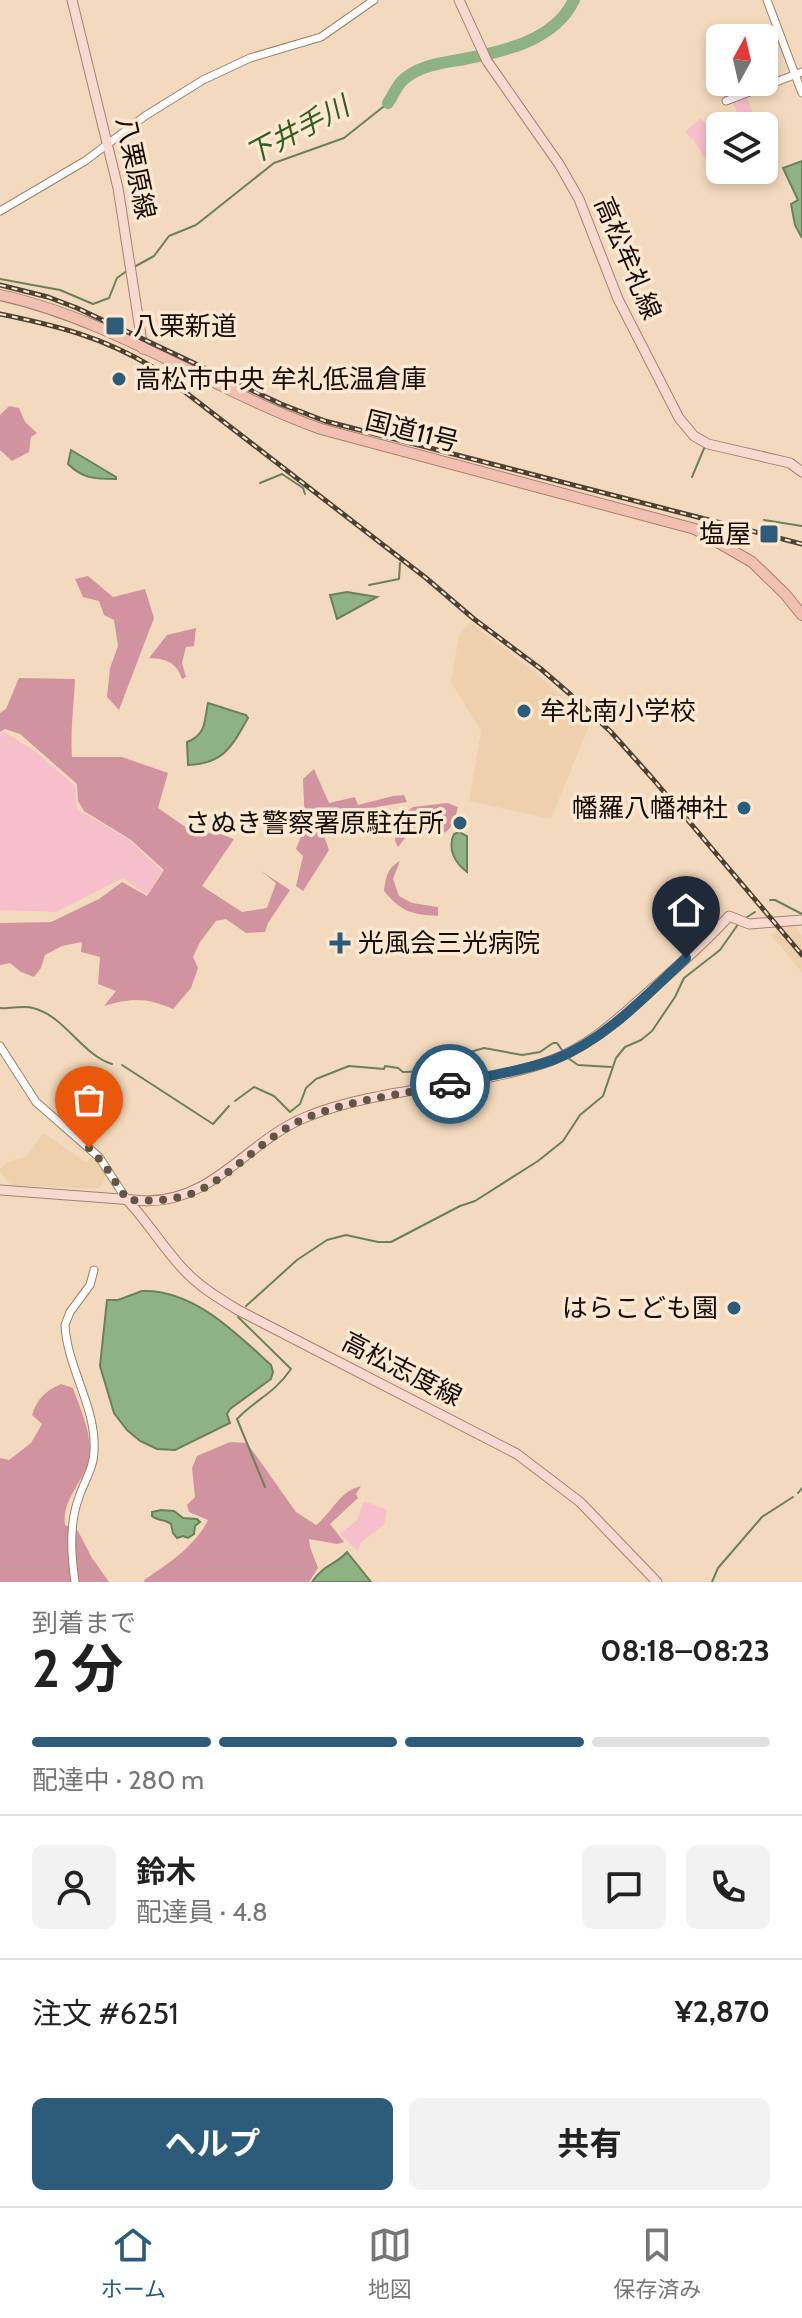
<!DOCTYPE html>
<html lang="ja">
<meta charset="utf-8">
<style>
:root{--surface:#fff;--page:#f2f2f2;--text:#222;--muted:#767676;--line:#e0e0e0;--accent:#2c5c7a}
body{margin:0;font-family:Cabin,"Noto Sans JP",sans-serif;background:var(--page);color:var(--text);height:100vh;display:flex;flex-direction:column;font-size:30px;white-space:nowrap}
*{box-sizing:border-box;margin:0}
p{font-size:26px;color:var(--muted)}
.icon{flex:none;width:44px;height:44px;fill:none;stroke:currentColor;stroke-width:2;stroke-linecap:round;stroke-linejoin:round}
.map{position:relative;height:1582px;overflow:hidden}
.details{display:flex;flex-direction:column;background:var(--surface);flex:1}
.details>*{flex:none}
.needle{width:52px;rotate:8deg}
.controls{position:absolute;left:706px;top:24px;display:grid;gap:16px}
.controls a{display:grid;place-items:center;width:72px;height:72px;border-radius:12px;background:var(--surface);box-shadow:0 4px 12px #0003;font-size:40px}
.pin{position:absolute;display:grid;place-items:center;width:68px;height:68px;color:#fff;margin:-82px -34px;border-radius:50% 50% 50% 0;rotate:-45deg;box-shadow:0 0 8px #0007}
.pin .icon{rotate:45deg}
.courier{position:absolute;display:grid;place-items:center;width:80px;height:80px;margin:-40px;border:6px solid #2c5c7a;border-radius:50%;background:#fff;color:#222;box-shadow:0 2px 10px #0007}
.headline em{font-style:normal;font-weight:700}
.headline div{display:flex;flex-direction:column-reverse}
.headline{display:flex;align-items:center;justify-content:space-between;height:136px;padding:0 32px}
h1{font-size:52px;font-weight:700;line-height:60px}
.bar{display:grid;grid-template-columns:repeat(4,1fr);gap:12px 8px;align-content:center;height:96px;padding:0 32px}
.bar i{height:10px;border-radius:6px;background:var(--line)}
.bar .active{background:var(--accent)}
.bar p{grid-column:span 4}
.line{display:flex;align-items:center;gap:20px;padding:0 32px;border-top:2px solid var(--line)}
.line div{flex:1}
.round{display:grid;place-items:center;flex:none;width:84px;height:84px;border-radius:12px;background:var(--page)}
.action{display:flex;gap:16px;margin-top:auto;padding:16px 32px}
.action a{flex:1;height:92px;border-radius:12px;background:var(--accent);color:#fff;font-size:32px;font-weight:700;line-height:92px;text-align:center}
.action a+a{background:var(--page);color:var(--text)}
.tabs{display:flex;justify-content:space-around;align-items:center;height:112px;border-top:2px solid var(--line);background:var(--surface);font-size:22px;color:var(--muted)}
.tabs a{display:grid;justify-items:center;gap:4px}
.tabs .active{color:var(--accent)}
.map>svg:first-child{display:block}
.built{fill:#eed0ad}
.green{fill:#f7becb}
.forest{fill:#d293a1}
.water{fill:#8eb282;stroke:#6a805c;stroke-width:2}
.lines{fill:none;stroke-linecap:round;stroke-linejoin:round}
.stream{stroke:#6a805c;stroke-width:2}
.river{stroke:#8eb282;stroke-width:12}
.minor-casing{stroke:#988267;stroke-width:9}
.major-casing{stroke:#a58174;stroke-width:11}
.highway-casing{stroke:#a58174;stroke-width:12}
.minor{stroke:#fff;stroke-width:7}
.major{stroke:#f7d9d0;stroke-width:9}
.highway{stroke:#f2c0b1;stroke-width:10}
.rail-casing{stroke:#4d4133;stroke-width:5}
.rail{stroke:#fce8d1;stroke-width:2;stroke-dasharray:6;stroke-linecap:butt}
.done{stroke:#635545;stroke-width:8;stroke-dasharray:0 14.4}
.route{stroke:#2c5c7a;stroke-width:10}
.poi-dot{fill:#2c5c7a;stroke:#fce8d1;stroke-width:3}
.labels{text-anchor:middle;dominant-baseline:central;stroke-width:7;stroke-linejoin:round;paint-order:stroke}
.street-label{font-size:26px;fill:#150d04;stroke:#fce8d1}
.poi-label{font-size:26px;fill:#150d04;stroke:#fce8d1;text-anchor:start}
.water-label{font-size:28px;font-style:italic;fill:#305f1e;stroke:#fce8d1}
</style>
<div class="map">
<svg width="802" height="1582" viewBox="0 0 802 1582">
<rect width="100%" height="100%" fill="#f3dabe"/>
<!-- built -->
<g class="built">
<path d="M470,622l67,52 53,49 -39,96 -82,-18 12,-70 -30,-49 8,-47z"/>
<path d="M794,925l8,11v36l-31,-37 12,-8z"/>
<path d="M43,1133l43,29 7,-6 13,19 -5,11 -6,3 -84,-4 -11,-12v-5l9,-7 17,-4z"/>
</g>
<!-- green -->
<g class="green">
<path d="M747,98l11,28h-15l-10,-23z"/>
<path d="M701,118l19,26v26h13l4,9 -16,5 -27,-43 -9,-9z"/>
<path d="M3,731l34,22 38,33 2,23 52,31 33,31 -14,24 -25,-17 -67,34 -56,-2v-174z"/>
<path d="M364,1501l23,9 -3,15 -23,17 -3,9 -18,-17 17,-14z"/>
</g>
<!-- forest -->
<g class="forest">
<path d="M9,406l10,2 6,14 12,11 -6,4 -2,15 -17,9 -12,-11v-35z"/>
<path d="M88,576l25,21 32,-8 9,29 -35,92 -12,-13 3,-29 8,-22 -4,-26 -10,-5 -5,-14 -16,-4 -8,-18z"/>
<path d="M196,628l-2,18 -8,1 -4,16 4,14 -4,2c-6,-17 -15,-20 -33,-21l18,-23z"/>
<path d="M19,678l56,1c-1,26 -5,52 -3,78h50l46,16 -10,35 39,27 18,-3 19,7 -32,47 40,26 25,-4 9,-25 -15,-12 29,19 -22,33 -3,9 -19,1 -20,-14 -10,2 -16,21 -7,15 5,11 -7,20 -18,21c-27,-12 -42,-11 -69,-3l12,-15 -18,-7 2,-27 -19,-5 1,-10 -20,4 -17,9 -4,13 -7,9 -13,-5 -11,-9 -10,2v-42l51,-1 48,-23 23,-17 25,14 17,-26 -33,-30 -47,-29 -6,-10 -1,-17 -57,-50 -15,-5 -5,3v-19l6,-4z"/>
<path d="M314,769l15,34 26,-6 3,8 35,-9 11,-1 3,7 -30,5 -6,9 -47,20 5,14 -26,41 -7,-5 7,-30 -7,-7 9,-23 -2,-47z"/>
<path d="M447,803l11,4c-9,39 -20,23 -49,26l-11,14 -3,-6 3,-23 15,-11z"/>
<path d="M400,861l-7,18 6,17 13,7 26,4v9c-28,-2 -36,-4 -54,-25 2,-14 3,-23 16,-30z"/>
<path d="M61,1384l12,4c7,21 22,51 15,73 -6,24 -26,38 -23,64l13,6 14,27 17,24h-109v-124l9,2 22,-17 11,-19 -10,-9c5,-16 13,-24 29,-31z"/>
<path d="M230,1442l17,1 49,69 20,13c16,-12 23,-34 45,-39l-5,8 2,4 -28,26 14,18 -7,2 -28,-5 1,8 8,21 -9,14h-164l-1,-2c24,-16 51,-34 64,-60l-19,-8 -2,-7 8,-8 -3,-29 5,-12z"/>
</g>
<!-- water -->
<g class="water">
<path d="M802,161v77l-7,-13 -4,-21 7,-4 -15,-32z"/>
<path d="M71,450l45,27v2c-21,0 -33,0 -48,-15z"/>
<path d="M347,592l30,5 -40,22 -7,-24z"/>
<path d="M208,703l38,12 2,3c-16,28 -24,46 -60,47l-1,-23c20,-8 17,-21 21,-39z"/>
<path d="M459,832l8,4v36c-12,-9 -20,-23 -13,-38z"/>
<path d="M142,1291c51,-2 94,42 129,74l2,7 -2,7 -41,30 -3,5 3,9 -55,27 -18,-1 -17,-8 -13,-11 -13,-17 -14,-47 7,-66h11z"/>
<path d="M161,1510l13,1 9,7 14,1 3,3 -5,4 -1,8 -6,4 -5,-2 -6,2 -4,-5 -2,-9c-6,-5 -14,-3 -19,-8v-4z"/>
<path d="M347,1552l24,30h-59c12,-18 24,-17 35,-30z"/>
</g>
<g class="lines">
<!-- stream -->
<g class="stream">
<path d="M134,267l20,-11 15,-20 27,-11 78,-62 70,-25 44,-35"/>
<path d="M0,279l60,11 33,14 16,-6 8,-20 11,-8"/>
<path d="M692,477l13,-31"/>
<path d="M260,483l22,-9 21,14 2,6"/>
<path d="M764,520l38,6"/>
<path d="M369,585l30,-6 1,-16"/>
<path d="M770,900h5l27,14"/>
<path d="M744,919l11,-7"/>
<path d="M0,1008c10,1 23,-3 33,0 32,8 48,46 79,56"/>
<path d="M568,1058l10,7 33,2"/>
<path d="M122,1065l91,59 16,-18"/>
<path d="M235,1101l19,-14 20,9 16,16 10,-8 6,-16 10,-9 33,-13 35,3 1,-3 13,2 5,4 32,-1 32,-18 17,-5 38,7 18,-3 13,-9h4l5,7"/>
<path d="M246,1306l51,-46 30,-20 19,-5 32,7h13l69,-36 15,-5 63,-40 25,-20 17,-26 23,-19 13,-38 9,-11 16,-7 11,-9 23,-34 9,-19 36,-28 19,-27"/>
<path d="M238,1317l53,52c-17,25 -35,30 -54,50l28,68"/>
<path d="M798,1493l4,-5"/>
<path d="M712,1582l6,-14 44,-51 31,-20"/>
</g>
<!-- river -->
<path class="river" d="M388,103c4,-6 8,-15 13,-21 16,-17 42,-19 63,-23 42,-8 91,-19 110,-59"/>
<defs>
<g id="minor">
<path d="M767,0l35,93"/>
<path d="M726,101l76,-29"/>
<path d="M0,211l85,-50 60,-45 58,-36 47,-22 71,-21 53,-37"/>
<path d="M0,1046l36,56 63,55 28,43"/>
<path d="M75,1582c-4,-28 -6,-58 4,-85 5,-15 15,-30 15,-46 3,-43 -27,-83 -29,-126l5,-13 20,-27 4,-15"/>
</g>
<g id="major">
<path d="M72,0l46,188 25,161"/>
<path d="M459,0l28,61 72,103 20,35 39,100 61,119 15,18 14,8 82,19 12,9"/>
<path d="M0,1190l147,11c69,-1 100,-60 159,-84 77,-31 165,-28 244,-56 41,-15 71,-45 103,-73 26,-23 53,-46 76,-72l20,8 53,-4"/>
<path d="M127,1200c22,23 38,51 60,73 15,15 33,26 51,37l279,144 63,48 77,80"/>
</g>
<path id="highway" d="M0,295c114,25 212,95 321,134l374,100 57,33 33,32 17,21"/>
</defs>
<!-- minor casing -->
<use href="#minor" class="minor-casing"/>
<!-- major casing -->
<use href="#major" class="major-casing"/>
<!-- highway casing -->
<use href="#highway" class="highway-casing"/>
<!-- minor -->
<use href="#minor" class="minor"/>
<!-- major -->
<use href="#major" class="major"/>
<!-- highway -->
<use href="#highway" class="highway"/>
<defs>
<g id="rail">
<path d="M0,285l48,12 29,11 204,96 44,17 477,123"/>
<path d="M0,314c58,12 103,23 154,54l272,210 48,41 67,50 30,26 40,37 42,47 149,176"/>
</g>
</defs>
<!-- rail casing -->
<use href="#rail" class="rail-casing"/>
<!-- rail -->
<use href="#rail" class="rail"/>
</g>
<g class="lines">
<!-- done -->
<path class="done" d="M89,1148l15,16 23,36c21,1 40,1 61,-5 44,-16 74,-59 118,-77 45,-19 96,-23 144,-34"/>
<!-- route -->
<path class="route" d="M450,1084c34,-8 70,-12 103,-24 52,-20 93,-64 133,-102"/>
</g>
<!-- markers -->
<g class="poi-dot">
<rect x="105" y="316" width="20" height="20" rx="4"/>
<circle cx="119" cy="379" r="8"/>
<rect x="759" y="524" width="20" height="20" rx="4"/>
<circle cx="524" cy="711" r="8"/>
<circle cx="744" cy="808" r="8"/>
<circle cx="460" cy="823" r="8"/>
<path d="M336 931h8v8h8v8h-8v8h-8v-8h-8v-8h8z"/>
<circle cx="734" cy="1308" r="8"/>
</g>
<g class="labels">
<!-- street labels -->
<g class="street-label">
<text transform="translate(136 168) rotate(78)">八栗原線</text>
<text transform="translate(628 258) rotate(67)">高松牟礼線</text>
<text transform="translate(412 431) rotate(14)">国道11号</text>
<text transform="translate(402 1369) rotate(27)">高松志度線</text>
</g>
<!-- poi labels -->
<g class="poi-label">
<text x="133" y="326">八栗新道</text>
<text x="135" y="379">高松市中央 牟礼低温倉庫</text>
<text x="751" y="534" text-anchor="end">塩屋</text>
<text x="540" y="711">牟礼南小学校</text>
<text x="728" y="808" text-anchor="end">幡羅八幡神社</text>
<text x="444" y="823" text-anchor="end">さぬき警察署原駐在所</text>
<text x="358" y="943">光風会三光病院</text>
<text x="718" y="1308" text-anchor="end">はらこども園</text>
</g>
<!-- water labels -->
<g class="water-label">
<text transform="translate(297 130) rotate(-28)">下井手川</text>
</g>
</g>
</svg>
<div class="controls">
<a><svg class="needle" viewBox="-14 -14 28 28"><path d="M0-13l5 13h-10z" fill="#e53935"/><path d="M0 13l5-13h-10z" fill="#767676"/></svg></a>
<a><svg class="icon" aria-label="layers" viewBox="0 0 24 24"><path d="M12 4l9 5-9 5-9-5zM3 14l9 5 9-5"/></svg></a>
</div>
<div class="pin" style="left:89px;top:1148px;background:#ea580c"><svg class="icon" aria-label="bag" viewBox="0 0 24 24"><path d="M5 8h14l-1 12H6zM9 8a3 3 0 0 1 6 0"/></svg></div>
<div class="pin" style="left:686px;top:958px;background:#1f2937"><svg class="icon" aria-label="home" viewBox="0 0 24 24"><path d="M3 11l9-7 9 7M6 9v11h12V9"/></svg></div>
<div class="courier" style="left:450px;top:1084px"><svg class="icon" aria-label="car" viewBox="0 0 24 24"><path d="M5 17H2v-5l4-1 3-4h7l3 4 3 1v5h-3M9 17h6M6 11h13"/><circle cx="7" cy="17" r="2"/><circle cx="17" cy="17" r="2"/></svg></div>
</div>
<section class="details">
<div class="headline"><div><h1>2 分</h1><p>到着まで</p></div><em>08:18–08:23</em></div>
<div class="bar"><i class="active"></i><i class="active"></i><i class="active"></i><i></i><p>配達中 · 280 m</p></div>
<div class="line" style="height:144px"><a class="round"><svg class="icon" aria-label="person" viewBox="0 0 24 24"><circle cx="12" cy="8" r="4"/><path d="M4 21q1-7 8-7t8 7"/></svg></a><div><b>鈴木</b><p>配達員 · 4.8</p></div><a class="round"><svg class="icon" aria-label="chat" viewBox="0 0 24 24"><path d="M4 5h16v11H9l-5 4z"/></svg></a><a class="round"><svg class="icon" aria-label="phone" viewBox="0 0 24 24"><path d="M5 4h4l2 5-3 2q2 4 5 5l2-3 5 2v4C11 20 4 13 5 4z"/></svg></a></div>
<div class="line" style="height:104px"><div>注文 #6251</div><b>¥2,870</b></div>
<div class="action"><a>ヘルプ</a><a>共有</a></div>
</section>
<nav class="tabs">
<a class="active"><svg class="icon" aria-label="home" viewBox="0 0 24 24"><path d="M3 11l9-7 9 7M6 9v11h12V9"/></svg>ホーム</a>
<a><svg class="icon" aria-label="map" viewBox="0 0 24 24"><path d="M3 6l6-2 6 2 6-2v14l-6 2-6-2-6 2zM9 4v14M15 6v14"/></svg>地図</a>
<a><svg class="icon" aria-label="saved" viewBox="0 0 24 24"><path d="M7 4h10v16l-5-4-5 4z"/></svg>保存済み</a>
</nav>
